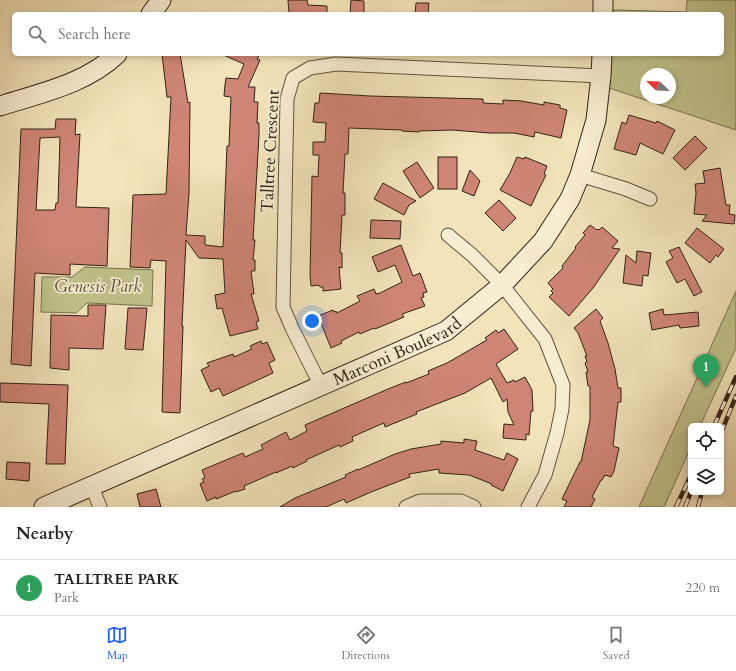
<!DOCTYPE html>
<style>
body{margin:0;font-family:Cardo,serif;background:#f6f6f6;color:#222}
.controls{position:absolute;right:12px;bottom:12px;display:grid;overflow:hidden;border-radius:6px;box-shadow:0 2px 6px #0003}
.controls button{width:36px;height:36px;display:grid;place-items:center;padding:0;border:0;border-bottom:1px solid #e0e0e0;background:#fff;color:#222;font:20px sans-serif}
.compass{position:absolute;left:640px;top:68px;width:36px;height:36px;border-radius:50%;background:#fff;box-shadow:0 2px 6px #0003;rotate:293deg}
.you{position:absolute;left:312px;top:321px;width:14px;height:14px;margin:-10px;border:3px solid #fff;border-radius:50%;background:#1a73e8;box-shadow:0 0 0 6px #1a73e833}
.badge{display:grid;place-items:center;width:26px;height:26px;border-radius:50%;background:#2563eb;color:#fff;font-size:13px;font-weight:700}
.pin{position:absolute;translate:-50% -33px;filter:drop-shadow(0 1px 2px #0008)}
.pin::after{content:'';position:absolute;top:21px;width:14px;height:12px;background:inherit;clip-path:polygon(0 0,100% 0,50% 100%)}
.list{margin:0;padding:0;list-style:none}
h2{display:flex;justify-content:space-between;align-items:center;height:52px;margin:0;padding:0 16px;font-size:17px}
h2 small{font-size:13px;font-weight:400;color:#767676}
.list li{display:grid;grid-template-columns:26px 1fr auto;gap:12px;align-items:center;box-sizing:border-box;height:56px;padding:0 16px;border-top:1px solid #e0e0e0}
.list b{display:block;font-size:15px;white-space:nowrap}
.list p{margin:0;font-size:13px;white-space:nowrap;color:#767676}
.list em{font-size:13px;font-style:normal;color:#767676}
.icon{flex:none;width:22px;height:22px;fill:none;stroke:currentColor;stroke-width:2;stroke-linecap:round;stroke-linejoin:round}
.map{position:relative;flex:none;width:736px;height:507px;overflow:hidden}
.search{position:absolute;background:#fff;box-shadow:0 2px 6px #0003;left:12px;right:12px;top:12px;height:44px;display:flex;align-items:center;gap:10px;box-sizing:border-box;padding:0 14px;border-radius:6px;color:#767676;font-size:15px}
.sheet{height:108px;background:#fff}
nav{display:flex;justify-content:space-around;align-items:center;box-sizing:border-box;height:56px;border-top:1px solid #e0e0e0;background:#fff;font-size:11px;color:#767676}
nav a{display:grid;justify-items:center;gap:2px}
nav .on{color:#2563eb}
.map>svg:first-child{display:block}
.green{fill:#c0c28b;stroke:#787250;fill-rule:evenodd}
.building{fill:#cf8576;stroke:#312115;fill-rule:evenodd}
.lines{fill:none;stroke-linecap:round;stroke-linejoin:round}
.street-casing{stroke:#61523e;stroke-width:15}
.secondary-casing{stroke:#312115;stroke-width:21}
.street{stroke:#f7edd2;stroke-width:13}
.secondary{stroke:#f7edd2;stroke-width:19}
.rail-casing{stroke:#312115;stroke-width:4.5}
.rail{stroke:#f7edd2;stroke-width:3;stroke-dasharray:9;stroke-linecap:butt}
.labels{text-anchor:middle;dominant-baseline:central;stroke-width:3.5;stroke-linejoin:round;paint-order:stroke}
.street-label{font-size:17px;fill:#312115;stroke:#f7edd2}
.park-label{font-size:17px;font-style:italic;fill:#5c5138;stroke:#f7edd2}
</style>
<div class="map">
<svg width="736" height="507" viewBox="0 0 736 507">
<rect width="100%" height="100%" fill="#f2e3ba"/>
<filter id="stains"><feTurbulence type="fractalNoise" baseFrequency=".005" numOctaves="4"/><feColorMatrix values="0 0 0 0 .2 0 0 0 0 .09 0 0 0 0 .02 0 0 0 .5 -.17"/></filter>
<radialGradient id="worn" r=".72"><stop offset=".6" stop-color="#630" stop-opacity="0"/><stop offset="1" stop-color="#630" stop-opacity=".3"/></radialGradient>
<!-- green -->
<g class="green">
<path d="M687,0H736V130L606,87L607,54H722V14H609V11L616,10L686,12ZM646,74H670V98H646Z"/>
<polygon points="85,267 153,270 152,306 87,303 76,313 41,312 42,277 72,277"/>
<polygon points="736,291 736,348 700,426 691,426 691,447 664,507 639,507"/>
</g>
<!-- building -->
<g class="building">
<polygon points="288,0 307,0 308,5 327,6 327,14 289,14"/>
<polygon points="351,0 364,1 364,14 350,14"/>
<polygon points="416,3 429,3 428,14 415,14"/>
<polygon points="162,54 180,54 188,103 190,102 189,193 186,235 205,236 205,245 223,247 227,146 229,146 231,97 224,96 225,85 226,78 238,79 244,64 221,54 260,54 257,59 260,60 248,87 255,87 254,102 258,102 257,123 259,123 259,135 253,240 255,240 253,260 255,260 255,271 251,271 254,294 251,294 259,321 256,322 258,329 230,336 222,308 217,309 215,295 225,293 223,259 199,258 186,240 182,326 183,326 180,413 162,412 166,261 151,260 150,268 130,267 133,195 166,194 171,97 167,97"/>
<polygon points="320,93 370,96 483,99 483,103 503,104 503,100 521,101 544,105 544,102 560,105 560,108 567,110 561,138 535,132 534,137 514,133 490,133 452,130 419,131 419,132 402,131 402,130 349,128 348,154 345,154 343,193 345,193 345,215 342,215 340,253 342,253 342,268 339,267 341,289 323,291 323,287 320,287 319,285 311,286 310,275 312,176 318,177 319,155 313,155 313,142 325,142 326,123 313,122 315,103 319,103"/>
<polygon points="629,115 656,123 657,121 675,130 663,154 640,143 636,155 614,149 622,122 626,124"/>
<path d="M56,119H76L75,135L80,134L76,207L109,208L107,266L70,264V275L35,273L31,366L11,364L21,129H55ZM60,137L58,203H56L55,210H36L40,138Z"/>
<polygon points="695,136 707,148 685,170 673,158"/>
<rect x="438" y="157" width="19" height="32"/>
<polygon points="517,157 524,159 525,157 547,166 544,174 546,175 539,189 531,206 500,190 510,173"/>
<polygon points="417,162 434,188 420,198 403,171"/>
<polygon points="720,168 726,205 730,205 729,214 735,215 734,224 702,221 707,215 694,214 696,193 695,184 705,183 703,171"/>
<polygon points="470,170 480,181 474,196 462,191"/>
<polygon points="383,183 416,201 409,205 404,215 374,199"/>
<polygon points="499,200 516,218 503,231 485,213"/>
<polygon points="371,220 401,221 400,239 370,238"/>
<polygon points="590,225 597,230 598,229 599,230 602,227 618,241 612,248 620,249 593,288 569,316 549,297 553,293 551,291 553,289 548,283 563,268 562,266 576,248 575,247 585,235 583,233"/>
<polygon points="697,228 724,249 718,257 716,255 710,263 685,243"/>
<polygon points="401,245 413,276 420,273 427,292 423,293 424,297 421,298 425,306 402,314 404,317 375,329 374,328 360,334 359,332 341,341 342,343 331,348 318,316 333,310 334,312 336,311 337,313 360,301 357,296 374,289 376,294 378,293 378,294 402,282 395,265 378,272 372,257"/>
<polygon points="679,247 702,292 694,296 685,279 677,283 666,262 673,258 669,251"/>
<polygon points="637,251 651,253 648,276 643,275 642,286 623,283 626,255 636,263"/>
<polygon points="88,305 106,305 103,349 69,348 69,370 50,368 51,315 88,316"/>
<polygon points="128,308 147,308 143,350 125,349"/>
<polygon points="596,309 603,318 600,321 608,343 615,369 618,388 621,388 621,402 618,402 613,446 619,448 614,471 611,477 605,475 602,480 601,480 592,497 595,499 591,507 564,507 567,501 562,499 580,462 581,462 590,420 590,386 588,386 586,372 588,372 585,363 587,362 585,356 587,356 578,333 574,328"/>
<polygon points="663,309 664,315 698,312 699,326 680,328 679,325 652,330 649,313"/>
<polygon points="504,329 518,349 496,364 507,383 514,380 515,382 525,377 532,390 533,411 531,411 529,435 526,434 526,440 503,438 504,424 514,425 508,412 507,399 503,402 491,378 465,393 416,412 417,414 385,427 384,423 379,425 352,437 353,441 340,447 339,445 306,460 307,461 293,468 292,466 276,473 276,472 244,486 245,489 236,492 236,491 216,499 216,497 207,501 200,484 204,482 202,479 205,478 202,470 243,453 245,457 263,449 261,445 286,432 290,440 307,431 305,425 388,389 406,382 406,383 429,374 428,371 447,363 487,340 485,338 496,330 498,333"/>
<polygon points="261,341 262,344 267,342 275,360 269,363 273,373 223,396 219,388 211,392 201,370 209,366 207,363 233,354 234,357 252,349 250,346"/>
<polygon points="0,383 68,385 65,464 46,464 49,404 0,402"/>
<polygon points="464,439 477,441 475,450 504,460 507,453 518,459 503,491 491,485 492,484 469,475 439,473 439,469 409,474 410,477 371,492 346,503 344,499 326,507 280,507 295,498 346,477 345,475 358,469 358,470 395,454 411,449 441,444 441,441 464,443"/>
<polygon points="7,462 30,463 29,481 6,479"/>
<polygon points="156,489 161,507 140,507 137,494"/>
</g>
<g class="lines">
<!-- street casing -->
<g class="street-casing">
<g id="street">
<polyline points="580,175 626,189 650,199"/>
<polyline points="448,235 472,255 502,285 545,339 563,385 562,409 557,433 545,475 528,507"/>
<polyline points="321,386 292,328 283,307 287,99 293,78 310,68 336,64 601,76"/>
<polyline points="92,487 100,507"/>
<polyline points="406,507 420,501 461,501 474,507"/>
</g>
</g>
<!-- secondary casing -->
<g class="secondary-casing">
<g id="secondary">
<polyline points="151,14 161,0"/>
<polyline points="603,14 603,0"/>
<path d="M0,106C40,93 86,84 117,54"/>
<path id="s1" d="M44,507L446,331L502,285L543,241L570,199L580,175L596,120L601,76L602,54"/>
</g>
</g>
<!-- street -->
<use href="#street" class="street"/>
<!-- secondary -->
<use href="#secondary" class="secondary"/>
<!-- rail casing -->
<g class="rail-casing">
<g id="rail">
<polyline points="714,426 736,377"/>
<polyline points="721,433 736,396"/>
<polyline points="676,507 691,475"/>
<polyline points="685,507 691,492"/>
<polyline points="698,507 702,492"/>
</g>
</g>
<!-- rail -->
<use href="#rail" class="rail"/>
</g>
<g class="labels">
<!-- street labels -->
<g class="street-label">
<text transform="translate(270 151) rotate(-87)">Talltree Crescent</text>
<text stroke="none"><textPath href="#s1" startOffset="386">Marconi Boulevard</textPath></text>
</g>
<!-- park labels -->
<g class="park-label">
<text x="98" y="286">Genesis Park</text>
</g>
</g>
<rect width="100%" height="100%" filter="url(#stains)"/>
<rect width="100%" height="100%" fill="url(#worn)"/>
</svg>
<div class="controls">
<button><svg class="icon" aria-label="locate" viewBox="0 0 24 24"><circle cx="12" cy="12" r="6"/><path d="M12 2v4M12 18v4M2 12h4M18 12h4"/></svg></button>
<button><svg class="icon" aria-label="layers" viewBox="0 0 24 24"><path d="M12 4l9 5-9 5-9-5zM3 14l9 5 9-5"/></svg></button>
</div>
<svg class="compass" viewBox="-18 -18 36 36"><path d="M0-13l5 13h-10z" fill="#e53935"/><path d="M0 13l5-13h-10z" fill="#767676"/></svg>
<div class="you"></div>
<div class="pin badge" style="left:706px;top:387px;background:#2e9e5b">1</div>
<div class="search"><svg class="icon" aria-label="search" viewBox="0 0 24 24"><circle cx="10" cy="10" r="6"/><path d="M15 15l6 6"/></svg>Search here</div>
</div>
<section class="sheet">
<h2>Nearby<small></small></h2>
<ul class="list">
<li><span class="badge" style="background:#2e9e5b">1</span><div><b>TALLTREE PARK</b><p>Park</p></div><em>220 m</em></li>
</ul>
</section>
<nav>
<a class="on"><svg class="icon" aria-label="map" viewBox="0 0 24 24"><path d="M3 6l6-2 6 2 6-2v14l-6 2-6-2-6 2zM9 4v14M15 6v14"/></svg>Map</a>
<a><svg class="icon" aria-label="directions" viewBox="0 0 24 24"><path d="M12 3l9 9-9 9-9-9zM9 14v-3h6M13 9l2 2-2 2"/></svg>Directions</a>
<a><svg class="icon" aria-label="saved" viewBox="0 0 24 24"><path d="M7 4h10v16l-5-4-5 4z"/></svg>Saved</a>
</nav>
